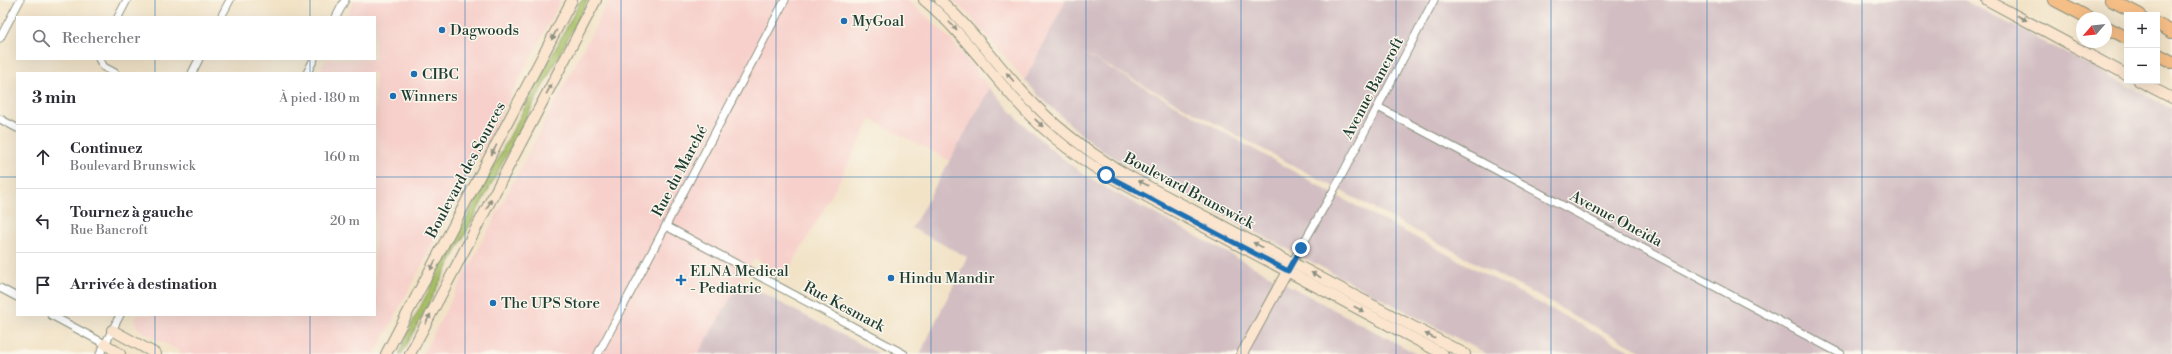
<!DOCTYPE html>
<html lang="fr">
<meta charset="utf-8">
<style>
body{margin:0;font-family:"Libre Bodoni",serif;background:#f7f7f7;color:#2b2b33}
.controls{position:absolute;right:12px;top:12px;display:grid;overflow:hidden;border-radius:0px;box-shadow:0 4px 16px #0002}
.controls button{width:36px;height:36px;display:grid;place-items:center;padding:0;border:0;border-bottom:1px solid #e1e1e2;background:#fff;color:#2b2b33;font:20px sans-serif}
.compass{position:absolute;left:2076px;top:12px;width:36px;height:36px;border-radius:50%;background:#fff;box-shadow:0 4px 16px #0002;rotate:242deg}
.stop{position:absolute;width:12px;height:12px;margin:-9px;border:3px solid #1f6fb2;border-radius:50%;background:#fff}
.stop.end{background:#1f6fb2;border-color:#fff;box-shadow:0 1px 4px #0008}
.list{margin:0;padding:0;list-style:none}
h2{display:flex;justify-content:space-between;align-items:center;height:52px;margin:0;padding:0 16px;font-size:17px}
h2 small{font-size:13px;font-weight:400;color:#7c7c81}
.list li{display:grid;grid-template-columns:26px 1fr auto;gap:12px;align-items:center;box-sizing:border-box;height:64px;padding:0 16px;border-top:1px solid #e1e1e2}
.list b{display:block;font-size:15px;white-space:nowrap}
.list p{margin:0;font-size:13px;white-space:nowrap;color:#7c7c81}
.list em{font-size:13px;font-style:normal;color:#7c7c81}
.icon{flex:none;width:22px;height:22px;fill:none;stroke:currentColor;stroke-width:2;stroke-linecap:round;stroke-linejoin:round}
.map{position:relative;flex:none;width:2172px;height:354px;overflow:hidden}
.search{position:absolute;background:#fff;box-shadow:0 4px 16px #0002;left:16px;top:16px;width:360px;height:44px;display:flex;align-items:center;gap:10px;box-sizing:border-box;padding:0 14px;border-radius:0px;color:#7c7c81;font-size:15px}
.panel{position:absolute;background:#fff;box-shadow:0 4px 16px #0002;left:16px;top:72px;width:360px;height:244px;border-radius:0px}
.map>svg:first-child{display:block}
.built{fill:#f7d0cb}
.industrial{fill:#d2bec2}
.green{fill:#a7bf65;stroke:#637e4c}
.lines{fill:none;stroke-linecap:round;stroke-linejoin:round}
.street-casing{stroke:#88907e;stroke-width:9}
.secondary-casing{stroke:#88907e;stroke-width:12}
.highway-casing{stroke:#88907e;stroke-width:14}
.street{stroke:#fff;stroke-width:7}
.secondary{stroke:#fbe5cf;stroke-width:10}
.highway{stroke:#f6be87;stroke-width:12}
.oneway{fill:#8d9182}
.route{stroke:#1f6fb2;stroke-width:5}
.grid{fill:none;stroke:#1f6fb2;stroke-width:1;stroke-opacity:0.55}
.poi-dot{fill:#1f6fb2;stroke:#fbf7ec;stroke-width:1.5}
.labels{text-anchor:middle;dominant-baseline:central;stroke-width:3;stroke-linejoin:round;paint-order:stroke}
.poi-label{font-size:15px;fill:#1f3d34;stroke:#fbf7ec;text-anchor:start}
.street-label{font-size:15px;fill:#1f3d34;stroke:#fbf7ec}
</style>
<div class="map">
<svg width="2172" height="354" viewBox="0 0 2172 354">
<rect width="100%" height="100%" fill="#fbf7ec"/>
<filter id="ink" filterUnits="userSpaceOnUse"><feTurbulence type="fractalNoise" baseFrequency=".025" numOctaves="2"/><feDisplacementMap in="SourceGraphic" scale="8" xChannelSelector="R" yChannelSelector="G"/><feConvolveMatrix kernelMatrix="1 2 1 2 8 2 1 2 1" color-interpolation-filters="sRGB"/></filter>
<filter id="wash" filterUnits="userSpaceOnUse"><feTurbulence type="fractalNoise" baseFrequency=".012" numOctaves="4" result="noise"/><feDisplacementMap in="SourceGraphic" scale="16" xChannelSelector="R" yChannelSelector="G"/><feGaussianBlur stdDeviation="0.9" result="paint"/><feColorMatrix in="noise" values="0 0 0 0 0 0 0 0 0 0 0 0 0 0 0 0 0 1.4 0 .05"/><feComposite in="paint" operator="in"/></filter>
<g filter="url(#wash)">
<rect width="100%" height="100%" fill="#f2e3c7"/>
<!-- built -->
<g class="built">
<polygon points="355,0 561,0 375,354 185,354 138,329 134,320 137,315 375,315 375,73 319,73 326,59 375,59 375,17 346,17"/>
<polygon points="609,0 906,0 924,14 950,39 990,88 950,161 871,119 832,195 785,276 755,258 698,354 423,354"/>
<polygon points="953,0 1066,0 1025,80 969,15"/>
</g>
<!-- industrial -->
<g class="industrial">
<polygon points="1066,0 1964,0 2172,109 2172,354 1646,354 1076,49 1339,197 1636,354 1487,354 1139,171 1103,151 1081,134 1039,96 1025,80"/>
<polygon points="990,88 1018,119 1047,146 1080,172 1110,190 1417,354 920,354 967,257 912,228"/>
<polygon points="741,280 777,301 879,354 698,354"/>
</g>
<!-- green -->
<polygon class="green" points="581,0 588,0 402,354 399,354 415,317"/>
</g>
<g filter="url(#ink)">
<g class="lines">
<!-- street casing -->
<g class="street-casing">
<g id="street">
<polyline points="118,17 127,0"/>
<polyline points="221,17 230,0"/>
<polyline points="336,17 345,0"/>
<polyline points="0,38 20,0"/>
<polyline points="99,59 104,67 115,73"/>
<polyline points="192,73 199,59"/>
<polyline points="307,73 314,59"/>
<polyline points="1378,107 1841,354"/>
<polyline points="0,119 17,128"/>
<polyline points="666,226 904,354"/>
<polyline points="1292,263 1335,188 1434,0"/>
<polyline points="0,288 17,297"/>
<polyline points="51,315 105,344"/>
<polyline points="100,354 120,315"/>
<polyline points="598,354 785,0"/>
</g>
</g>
<!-- secondary casing -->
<g class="secondary-casing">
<g id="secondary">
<path d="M924,0C961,31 987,69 1020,105C1050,138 1086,164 1125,185L1443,354"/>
<path d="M940,0C975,31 1001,71 1034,104C1064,135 1098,159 1136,180L1465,354"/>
<polyline points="1987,0 2127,75"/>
<polyline points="2139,81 2172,98"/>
<polyline points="112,330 156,354"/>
<polyline points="105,344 120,354"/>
<polyline points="386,354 572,0"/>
<polyline points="410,354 596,0"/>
<polyline points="1242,354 1290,266"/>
</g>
</g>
<!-- highway casing -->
<g class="highway-casing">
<g id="highway">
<polyline points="2055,0 2089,18"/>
<polyline points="2111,0 2140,15"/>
<polyline points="2157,24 2172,32"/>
<polyline points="2106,27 2127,38"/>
<polyline points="2157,54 2172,62"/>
</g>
</g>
<!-- street -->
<use href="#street" class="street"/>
<!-- secondary -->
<use href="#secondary" class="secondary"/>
<!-- highway -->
<use href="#highway" class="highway"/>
</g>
<!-- one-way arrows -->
<defs><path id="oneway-solid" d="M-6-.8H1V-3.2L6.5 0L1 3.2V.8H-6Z"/></defs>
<g class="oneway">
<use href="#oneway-solid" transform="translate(2022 18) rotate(28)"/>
<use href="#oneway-solid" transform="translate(953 26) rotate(45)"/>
<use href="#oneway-solid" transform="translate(554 35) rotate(118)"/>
<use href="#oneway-solid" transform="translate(1010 77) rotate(-130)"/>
<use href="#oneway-solid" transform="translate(549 89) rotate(-62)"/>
<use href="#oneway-solid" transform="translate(1039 123) rotate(43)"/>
<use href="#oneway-solid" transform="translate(494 150) rotate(118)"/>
<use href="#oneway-solid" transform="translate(1143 183) rotate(-152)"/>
<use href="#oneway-solid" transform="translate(489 204) rotate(-62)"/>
<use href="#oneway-solid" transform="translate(1258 245) rotate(-152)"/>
<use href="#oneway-solid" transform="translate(433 265) rotate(118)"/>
<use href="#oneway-solid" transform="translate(1316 275) rotate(-152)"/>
<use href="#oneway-solid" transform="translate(1359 309) rotate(28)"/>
<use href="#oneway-solid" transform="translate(428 319) rotate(-62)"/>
<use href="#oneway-solid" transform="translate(1430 336) rotate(-152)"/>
</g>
</g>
<g class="lines" filter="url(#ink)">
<!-- route -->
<polyline class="route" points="1106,175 1288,271 1301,248"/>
</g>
<!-- grid -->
<path class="grid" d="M155,0V17M310,0V17M465,0V354M621,0V354M776,0V354M931,0V354M1086,0V354M1241,0V354M1396,0V354M1551,0V354M1707,0V354M1862,0V354M2017,0V354M155,59V73M310,59V73M0,177H17M375,177H2172M155,315V354M310,315V354"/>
<!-- markers -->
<g class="poi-dot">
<circle cx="844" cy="21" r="4"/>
<circle cx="442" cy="30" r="4"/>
<circle cx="414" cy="74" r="4"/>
<circle cx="393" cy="96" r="4"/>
<circle cx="891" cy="278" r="4"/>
<path d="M679 274h4v4h4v4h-4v4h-4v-4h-4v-4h4z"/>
<circle cx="493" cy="303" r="4"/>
</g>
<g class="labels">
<!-- poi labels -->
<g class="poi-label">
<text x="852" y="21">MyGoal</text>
<text x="450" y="30">Dagwoods</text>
<text x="422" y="74">CIBC</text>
<text x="401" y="96">Winners</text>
<text x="690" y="271">ELNA Medical<tspan x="690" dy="17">- Pediatric</tspan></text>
<text x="899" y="278">Hindu Mandir</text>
<text x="501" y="303">The UPS Store</text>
</g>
<!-- street labels -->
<g class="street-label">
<text transform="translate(1373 88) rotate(-62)">Avenue Bancroft</text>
<text transform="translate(466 170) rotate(-62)">Boulevard des Sources</text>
<text transform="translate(680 171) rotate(-62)">Rue du Marché</text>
<text transform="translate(1189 191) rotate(28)">Boulevard Brunswick</text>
<text transform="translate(1616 219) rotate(28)">Avenue Oneida</text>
<text transform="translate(844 307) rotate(28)">Rue Kesmark</text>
</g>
</g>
</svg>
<div class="controls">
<button>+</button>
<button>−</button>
</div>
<svg class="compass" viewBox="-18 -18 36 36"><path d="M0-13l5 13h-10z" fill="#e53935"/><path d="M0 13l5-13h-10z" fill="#7c7c81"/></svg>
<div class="stop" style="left:1106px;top:175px"></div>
<div class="stop end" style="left:1301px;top:248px"></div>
<div class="search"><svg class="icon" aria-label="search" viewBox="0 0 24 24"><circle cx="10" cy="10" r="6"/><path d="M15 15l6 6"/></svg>Rechercher</div>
<section class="panel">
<h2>3 min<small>À pied · 180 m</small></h2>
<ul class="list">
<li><svg class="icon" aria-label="ahead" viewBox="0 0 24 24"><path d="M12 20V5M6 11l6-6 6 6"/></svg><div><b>Continuez</b><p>Boulevard Brunswick</p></div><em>160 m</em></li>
<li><svg class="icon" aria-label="left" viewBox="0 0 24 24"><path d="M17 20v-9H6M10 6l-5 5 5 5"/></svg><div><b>Tournez à gauche</b><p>Rue Bancroft</p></div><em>20 m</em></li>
<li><svg class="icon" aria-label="arrive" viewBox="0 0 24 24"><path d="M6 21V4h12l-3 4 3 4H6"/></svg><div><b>Arrivée à destination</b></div></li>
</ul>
</section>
</div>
